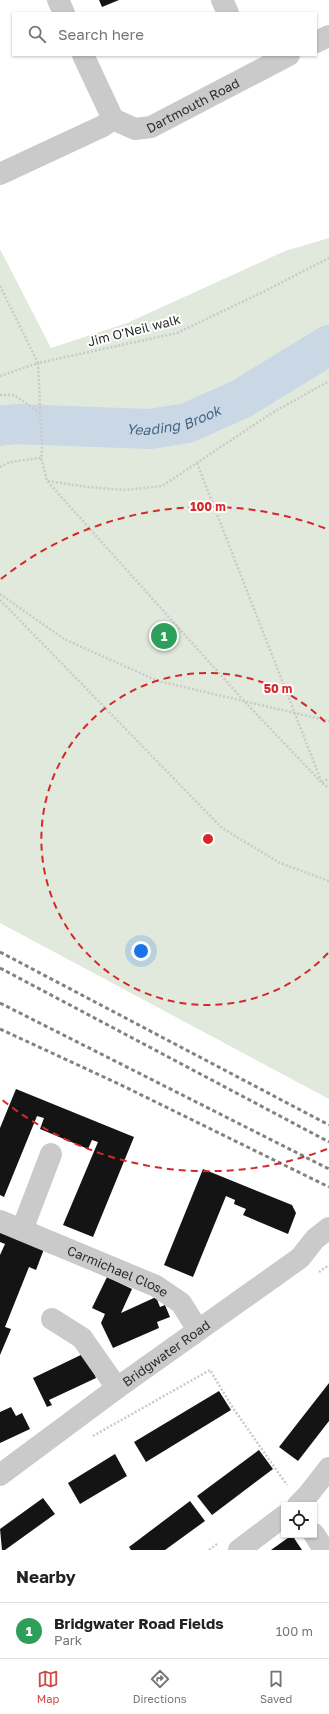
<!DOCTYPE html>
<style>
body{margin:0;font-family:"Golos Text",sans-serif;background:#f2f2f2;color:#222}
.controls{position:absolute;right:12px;bottom:12px;display:grid;overflow:hidden;border-radius:0px;box-shadow:0 1px 3px #0004}
.controls button{width:36px;height:36px;display:grid;place-items:center;padding:0;border:0;border-bottom:1px solid #e0e0e0;background:#fff;color:#222;font:20px sans-serif}
.you{position:absolute;left:141px;top:951px;width:14px;height:14px;margin:-10px;border:3px solid #fff;border-radius:50%;background:#1a73e8;box-shadow:0 0 0 6px #1a73e833}
.badge{display:grid;place-items:center;width:26px;height:26px;border-radius:50%;background:#cf4944;color:#fff;font-size:13px;font-weight:700}
.pin{position:absolute;translate:-50% -50%;border:2px solid #fff;box-shadow:0 1px 4px #0006}
.list{margin:0;padding:0;list-style:none}
h2{display:flex;justify-content:space-between;align-items:center;height:52px;margin:0;padding:0 16px;font-size:17px}
h2 small{font-size:13px;font-weight:400;color:#767676}
.list li{display:grid;grid-template-columns:26px 1fr auto;gap:12px;align-items:center;box-sizing:border-box;height:56px;padding:0 16px;border-top:1px solid #e0e0e0}
.list b{display:block;font-size:15px;white-space:nowrap}
.list p{margin:0;font-size:13px;white-space:nowrap;color:#767676}
.list em{font-size:13px;font-style:normal;color:#767676}
.icon{flex:none;width:22px;height:22px;fill:none;stroke:currentColor;stroke-width:2;stroke-linecap:round;stroke-linejoin:round}
.map{position:relative;flex:none;width:329px;height:1550px;overflow:hidden}
.search{position:absolute;background:#fff;box-shadow:0 1px 3px #0004;left:12px;right:12px;top:12px;height:44px;display:flex;align-items:center;gap:10px;box-sizing:border-box;padding:0 14px;border-radius:0px;color:#767676;font-size:15px}
.sheet{height:108px;background:#fff}
nav{display:flex;justify-content:space-around;align-items:center;box-sizing:border-box;height:56px;border-top:1px solid #e0e0e0;background:#fff;font-size:11px;color:#767676}
nav a{display:grid;justify-items:center;gap:2px}
nav .on{color:#cf4944}
.map>svg:first-child{display:block}
.green{fill:#e1e9dc}
.lines{fill:none;stroke-linecap:round;stroke-linejoin:round}
.river{stroke:#cad8e6;stroke-width:40}
.building{fill:#141414}
.path{stroke:#cacaca;stroke-width:2.5;stroke-dasharray:2 2;stroke-linecap:butt}
.minor{stroke:#cacaca;stroke-width:22}
.rail{stroke:#828282;stroke-width:3;stroke-dasharray:4 3;stroke-linecap:butt}
.ring{fill:none;stroke:#d62828;stroke-width:2;stroke-dasharray:7 5}
.labels{text-anchor:middle;dominant-baseline:central;stroke-width:4;stroke-linejoin:round;paint-order:stroke}
.street-label{font-size:13px;fill:#2d2d2d;stroke:#fff}
.water-label{font-size:14px;font-style:italic;fill:#456584;stroke:#fff}
.centre{fill:#d62828;stroke:#fff;stroke-width:2}
.ring-label{font-size:12px;text-anchor:middle;font-weight:bold;fill:#d62828;stroke:#fff;stroke-width:4;stroke-linejoin:round;paint-order:stroke}
</style>
<div class="map">
<svg width="329" height="1550" viewBox="0 0 329 1550">
<rect width="100%" height="100%" fill="#fff"/>
<!-- green -->
<polygon class="green" points="329,238 329,1099 0,923 0,249 51,348 127,323 285,251"/>
<g class="lines">
<!-- river -->
<path class="river" id="s1" d="M0,426L15,424L150,429L187,423L241,399L329,345"/>
</g>
<!-- building -->
<g class="building">
<polygon points="99,0 119,0 102,7"/>
<polygon points="16,1089 134,1137 93,1237 63,1225 98,1142 92,1140 88,1149 40,1129 44,1118 37,1116 4,1197 0,1195 0,1128"/>
<polygon points="203,1169 292,1205 296,1213 288,1234 243,1215 246,1209 234,1204 235,1200 226,1196 193,1277 164,1265"/>
<polygon points="0,1230 44,1249 36,1270 29,1267 5,1327 11,1329 0,1355 0,1255 5,1244 0,1242"/>
<polygon points="107,1277 132,1289 121,1313 156,1297 160,1307 165,1305 170,1317 157,1322 159,1328 113,1348 101,1323 105,1314 92,1308"/>
<polygon points="87,1352 96,1378 49,1400 52,1405 47,1407 33,1378"/>
<polygon points="329,1383 329,1421 298,1461 279,1447"/>
<polygon points="219,1391 231,1410 146,1462 134,1442"/>
<polygon points="11,1407 16,1416 22,1413 30,1429 0,1443 0,1412"/>
<polygon points="259,1450 273,1469 212,1515 197,1496"/>
<polygon points="115,1454 127,1476 80,1504 68,1483"/>
<polygon points="43,1498 55,1514 5,1550 2,1550 0,1529"/>
<polygon points="190,1501 205,1521 165,1550 131,1550 129,1547"/>
<polygon points="292,1535 302,1550 271,1550"/>
</g>
<g class="lines">
<!-- path -->
<g class="path">
<polyline points="0,286 38,363 177,333 265,291 329,258"/>
<polyline points="0,376 38,363 42,450 41,458 47,481 244,701 322,783 329,778"/>
<polyline points="0,395 14,395 40,413"/>
<polyline points="197,463 322,783 329,788"/>
<polyline points="0,467 10,462 41,458"/>
<polyline points="48,481 87,487 125,490 162,486 272,413 329,381"/>
<polyline points="0,594 64,639 158,681 329,721"/>
<polyline points="0,600 222,828 280,863 329,881"/>
<polyline points="319,1272 329,1265"/>
<polyline points="93,1436 210,1370 233,1408 287,1485"/>
<polyline points="209,1550 217,1544"/>
</g>
<!-- minor -->
<g class="minor">
<polyline points="58,0 64,13"/>
<polyline points="222,0 228,13"/>
<polyline points="316,42 329,36"/>
<path id="s2" d="M83,55L113,119L135,129L151,127L289,55"/>
<polyline points="0,174 103,126 113,119"/>
<path id="s3" d="M0,1221L156,1286L181,1303L198,1330"/>
<polyline points="22,1230 51,1154"/>
<polyline points="52,1319 82,1338 117,1388"/>
<path id="s4" d="M0,1475L117,1388L300,1258L315,1239L329,1228"/>
<polyline points="298,1505 308,1495 329,1468"/>
<polyline points="314,1534 324,1550"/>
<polyline points="239,1550 284,1516"/>
</g>
<!-- rail -->
<g class="rail">
<polyline points="0,952 329,1125"/>
<polyline points="0,968 329,1142"/>
<polyline points="0,1003 329,1169"/>
<polyline points="0,1029 119,1084 329,1187"/>
</g>
</g>
<!-- distance rings -->
<g class="ring">
<path d="M328 953A166 166 0 1 1 328 725"/>
<path d="M327 1149A332 332 0 0 1 1 1099M1 579A332 332 0 0 1 327 529"/>
</g>
<g class="labels">
<!-- street labels -->
<g class="street-label">
<text stroke="none"><textPath href="#s2" startOffset="158">Dartmouth Road</textPath></text>
<text transform="translate(134 330) rotate(-14)">Jim O'Neil walk</text>
<text stroke="none"><textPath href="#s3" startOffset="128">Carmichael Close</textPath></text>
<text stroke="none"><textPath href="#s4" startOffset="206">Bridgwater Road</textPath></text>
</g>
<!-- water labels -->
<g class="water-label">
<text stroke="none"><textPath href="#s1" startOffset="175">Yeading Brook</textPath></text>
</g>
</g>
<circle cx="208" cy="839" r="6" class="centre"/>
<g class="ring-label">
<text x="208" y="511">100 m</text>
<text x="278" y="693">50 m</text>
</g>
</svg>
<div class="controls">
<button><svg class="icon" aria-label="locate" viewBox="0 0 24 24"><circle cx="12" cy="12" r="6"/><path d="M12 2v4M12 18v4M2 12h4M18 12h4"/></svg></button>
</div>
<div class="you"></div>
<div class="pin badge" style="left:164px;top:636px;background:#2e9e5b">1</div>
<div class="search"><svg class="icon" aria-label="search" viewBox="0 0 24 24"><circle cx="10" cy="10" r="6"/><path d="M15 15l6 6"/></svg>Search here</div>
</div>
<section class="sheet">
<h2>Nearby<small></small></h2>
<ul class="list">
<li><span class="badge" style="background:#2e9e5b">1</span><div><b>Bridgwater Road Fields</b><p>Park</p></div><em>100 m</em></li>
</ul>
</section>
<nav>
<a class="on"><svg class="icon" aria-label="map" viewBox="0 0 24 24"><path d="M3 6l6-2 6 2 6-2v14l-6 2-6-2-6 2zM9 4v14M15 6v14"/></svg>Map</a>
<a><svg class="icon" aria-label="directions" viewBox="0 0 24 24"><path d="M12 3l9 9-9 9-9-9zM9 14v-3h6M13 9l2 2-2 2"/></svg>Directions</a>
<a><svg class="icon" aria-label="saved" viewBox="0 0 24 24"><path d="M7 4h10v16l-5-4-5 4z"/></svg>Saved</a>
</nav>
